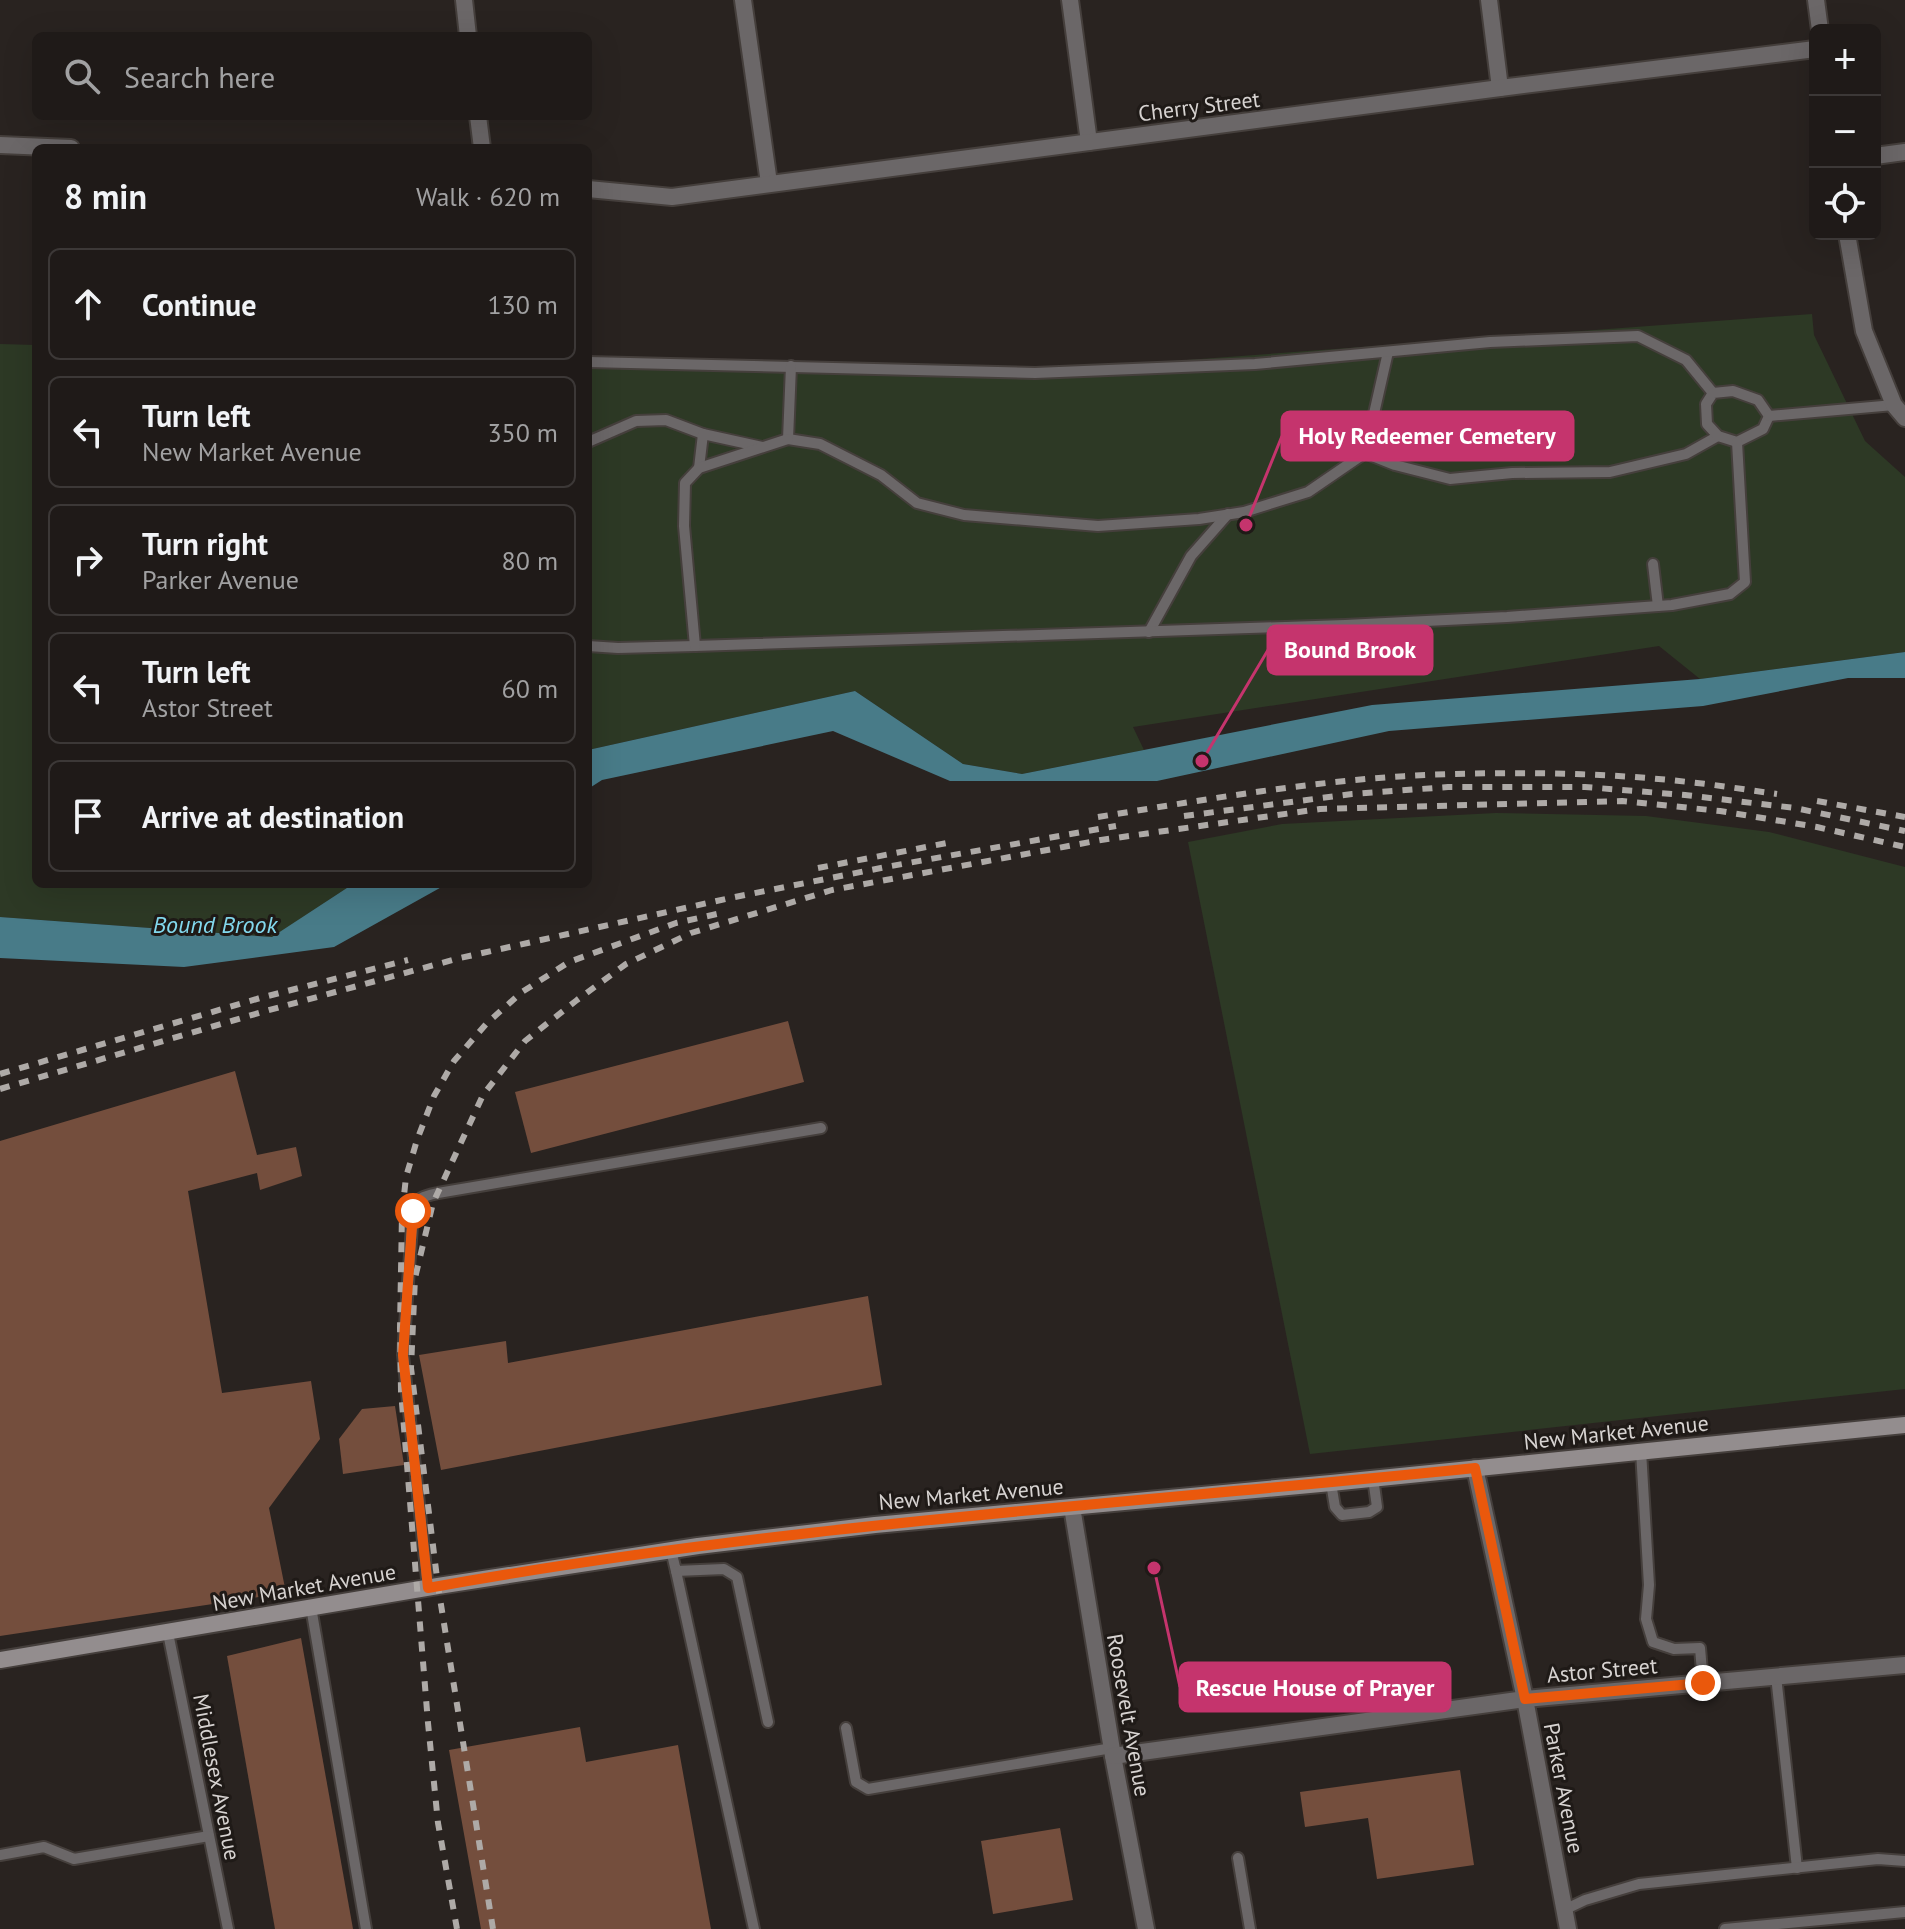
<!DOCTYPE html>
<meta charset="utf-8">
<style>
body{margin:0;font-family:"PT Sans",sans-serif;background:#2c2725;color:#f1f3f6}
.controls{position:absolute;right:24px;top:24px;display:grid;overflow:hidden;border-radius:12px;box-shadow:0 8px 32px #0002}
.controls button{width:72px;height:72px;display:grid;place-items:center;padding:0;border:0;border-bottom:2px solid #3c3837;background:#1f1a18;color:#f1f3f6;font:40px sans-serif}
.stop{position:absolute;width:24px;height:24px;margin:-18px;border:6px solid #ea580c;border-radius:50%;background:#fff}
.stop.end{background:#ea580c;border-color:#fff;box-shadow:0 2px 8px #0008}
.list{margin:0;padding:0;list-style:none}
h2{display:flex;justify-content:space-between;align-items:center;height:104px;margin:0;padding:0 32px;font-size:34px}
h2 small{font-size:26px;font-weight:400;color:#a1a1a2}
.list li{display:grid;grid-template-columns:52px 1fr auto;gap:24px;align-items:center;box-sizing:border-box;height:112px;margin:0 16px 16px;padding:0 16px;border:2px solid #3c3837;border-radius:12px}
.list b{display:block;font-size:30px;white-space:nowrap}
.list p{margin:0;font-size:26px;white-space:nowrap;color:#a1a1a2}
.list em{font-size:26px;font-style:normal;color:#a1a1a2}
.icon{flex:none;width:44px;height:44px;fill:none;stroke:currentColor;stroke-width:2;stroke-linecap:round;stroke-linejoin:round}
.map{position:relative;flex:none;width:1905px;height:1929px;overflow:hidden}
.search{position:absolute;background:#1f1a18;box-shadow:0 8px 32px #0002;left:32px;top:32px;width:560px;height:88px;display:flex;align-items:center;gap:20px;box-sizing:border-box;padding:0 28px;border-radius:12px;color:#a1a1a2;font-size:30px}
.panel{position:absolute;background:#1f1a18;box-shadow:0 8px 32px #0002;left:32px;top:144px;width:560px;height:744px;border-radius:12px}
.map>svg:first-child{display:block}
.green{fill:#2d3925}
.water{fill:#487b88}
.building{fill:#744e3d}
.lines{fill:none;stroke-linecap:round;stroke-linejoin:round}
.service-casing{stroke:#453f3c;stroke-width:14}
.minor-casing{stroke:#453f3c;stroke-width:20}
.tertiary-casing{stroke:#453f3c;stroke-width:20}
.secondary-casing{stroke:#453f3c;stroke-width:20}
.service{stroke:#6b6768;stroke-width:10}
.minor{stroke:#6b6768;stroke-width:16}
.tertiary{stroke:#6b6768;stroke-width:16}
.secondary{stroke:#938d8e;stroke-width:16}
.rail{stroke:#aeaaa7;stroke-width:6;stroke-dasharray:10 10;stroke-linecap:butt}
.route{stroke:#ea580c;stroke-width:10}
.labels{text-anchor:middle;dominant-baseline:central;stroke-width:6;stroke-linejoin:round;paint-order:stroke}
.street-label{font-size:22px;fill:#d7d3d1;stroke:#1f1a17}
.water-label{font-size:24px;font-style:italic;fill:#83d9ee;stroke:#1f1a17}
.leader{fill:none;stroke:#c5346d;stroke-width:3}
.callout-dot{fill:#c5346d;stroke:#1f1a17;stroke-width:3}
.callout{fill:#c5346d;stroke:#c5346d;stroke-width:3}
.callout-label{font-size:24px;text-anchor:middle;font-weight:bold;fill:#fff}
</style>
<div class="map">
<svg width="1905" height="1929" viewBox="0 0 1905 1929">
<rect width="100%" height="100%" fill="#292320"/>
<!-- green -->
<g class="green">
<polygon points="1812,314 1814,335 1865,441 1905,477 1905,652 1700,679 1659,646 1133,727 1144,750 1022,774 963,764 855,691 588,750 588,359 1036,371"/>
<polygon points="0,344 36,345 36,884 353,884 273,937 0,917"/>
<polygon points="1496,813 1646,816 1769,832 1905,867 1905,1389 1310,1454 1188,842 1282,824"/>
</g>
<!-- water -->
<g class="water">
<polygon points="1905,652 1905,678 1848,678 1703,706 1389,731 1157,781 950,781 833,731 602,780 588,789 588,750 855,691 963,764 1022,774 1372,705 1700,679"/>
<polygon points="353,884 447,884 334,947 184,967 0,958 0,917 272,937"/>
</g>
<!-- building -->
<g class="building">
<polygon points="788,1021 804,1082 531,1153 515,1092"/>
<polygon points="235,1071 257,1155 296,1147 302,1176 260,1190 257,1173 188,1191 222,1393 311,1381 320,1439 269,1508 286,1593 0,1636 0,1141"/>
<polygon points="868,1296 882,1385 441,1470 419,1355 506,1341 508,1363"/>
<polygon points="395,1406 404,1465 343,1474 339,1439 362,1409"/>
<polygon points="301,1638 353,1929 275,1929 227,1656"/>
<polygon points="580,1727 586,1762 678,1745 711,1929 481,1929 449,1750"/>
<polygon points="1460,1770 1474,1865 1377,1879 1368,1818 1305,1827 1300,1792"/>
<polygon points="1060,1828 1073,1900 993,1914 981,1841"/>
</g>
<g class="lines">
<!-- service casing -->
<g class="service-casing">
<g id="service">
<polyline points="1388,352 1365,453 1395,465 1450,479 1512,473 1610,472 1686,454 1718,436"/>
<polyline points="588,362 1035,373 1255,364 1490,342 1638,336 1686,360 1713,393"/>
<polyline points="791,366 788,439 820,444 881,475 917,503 964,515 1098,526 1199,519 1244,512 1308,492 1365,453"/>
<polygon points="1733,391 1758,400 1769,416 1763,429 1737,442 1718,436 1707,424 1706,404 1713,393"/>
<polyline points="1769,416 1894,405"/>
<polyline points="588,442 636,421 666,420 703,434"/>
<polyline points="699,468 703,434 762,447"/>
<polyline points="1653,564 1658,606"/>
<polyline points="1149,632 1191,556 1228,514"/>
<polyline points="588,646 618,648 695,646 1345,625 1507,617 1672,605 1730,594 1745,582 1737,442"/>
<polyline points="695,646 684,526 685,483 699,468 788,439"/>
<polyline points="1641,1451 1649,1585 1646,1619 1653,1642 1674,1649 1700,1648 1703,1683"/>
<polyline points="1331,1483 1335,1507 1342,1515 1369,1512 1377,1507 1373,1478"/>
<polyline points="671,1550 676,1571 724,1569 737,1577 768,1722"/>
<polyline points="676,1571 754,1929"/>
<path d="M428,1588L403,1355L413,1211C417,1197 424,1196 438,1193L821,1128"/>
<polyline points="311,1607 366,1929"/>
<polyline points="168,1633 228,1929"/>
<polyline points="1776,1676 1797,1868"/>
<polyline points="846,1728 856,1782 868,1789 1112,1748"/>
<polyline points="0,1855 44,1847 74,1859 209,1836"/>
<polyline points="1238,1858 1250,1929"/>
<polyline points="1564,1910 1585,1900 1639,1884 1878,1859 1905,1861"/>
<polyline points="1725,1929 1905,1912"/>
</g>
</g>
<!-- minor casing -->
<g class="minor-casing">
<g id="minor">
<polyline points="464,0 468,36"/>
<polyline points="743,0 769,183"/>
<polyline points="1070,0 1089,142"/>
<polyline points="1489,0 1500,88"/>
<polyline points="478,116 482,148"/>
<polyline points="0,145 71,148"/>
<polyline points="1875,156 1905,152"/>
<polyline points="588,189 672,197 1500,88 1815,49"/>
<polyline points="1475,1468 1525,1699 1568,1929"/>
<polyline points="1072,1507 1113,1756 1146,1929"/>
<polyline points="1113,1756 1525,1699 1905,1665"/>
</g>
</g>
<!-- tertiary casing -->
<g class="tertiary-casing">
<g id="tertiary">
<polyline points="1816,0 1820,30"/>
<polyline points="1847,234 1864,331 1894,405 1905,418"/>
</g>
</g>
<!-- secondary casing -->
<g class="secondary-casing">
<polyline id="secondary" points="0,1660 438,1586 698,1546 875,1525 1331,1483 1905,1425"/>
</g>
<!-- service -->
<use href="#service" class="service"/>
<!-- minor -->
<use href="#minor" class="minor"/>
<!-- tertiary -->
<use href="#tertiary" class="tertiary"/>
<!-- secondary -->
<use href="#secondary" class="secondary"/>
<!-- rail -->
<g class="rail">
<polyline points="1817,801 1905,817"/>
<polyline points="1184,816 1352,794 1448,787 1585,787 1685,795 1795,808 1905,831"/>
<path d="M1098,817C1215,798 1333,777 1452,774C1530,772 1610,773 1688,782C1718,785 1748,790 1777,794"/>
<polyline points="818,868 952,842"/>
<polyline points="0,1074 260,998 408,960"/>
<polyline points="0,1089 262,1012 460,958 730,898 891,866 1116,826"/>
<polyline points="457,1929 438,1823 428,1723 401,1391 400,1328 402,1214 406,1177 417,1140 434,1096 454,1061 487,1023 522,992 569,962 676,923 726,912"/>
<polyline points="493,1929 438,1586 411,1368 415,1278 433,1203 483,1095 525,1041 577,1000 626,964 691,933 832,890 1101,840 1320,809 1622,801 1720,811 1817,827 1905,847"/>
</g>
</g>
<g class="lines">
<!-- route -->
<path class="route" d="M413,1211L403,1355L428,1588C774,1525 1126,1504 1475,1468L1525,1699L1703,1683"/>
</g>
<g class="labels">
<!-- street labels -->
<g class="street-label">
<text transform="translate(1199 106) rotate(-7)">Cherry Street</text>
<text transform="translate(1616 1432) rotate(-6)">New Market Avenue</text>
<text transform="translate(971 1494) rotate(-5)">New Market Avenue</text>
<text transform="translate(304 1587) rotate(-10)">New Market Avenue</text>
<text transform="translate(1602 1670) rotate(-5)">Astor Street</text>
<text transform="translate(1129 1715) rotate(80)">Roosevelt Avenue</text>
<text transform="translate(217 1777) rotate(79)">Middlesex Avenue</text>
<text transform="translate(1564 1788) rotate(79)">Parker Avenue</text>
</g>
<!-- water labels -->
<g class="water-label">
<text x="215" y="924">Bound Brook</text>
</g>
</g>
<!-- callouts -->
<path class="leader" d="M1246 525L1282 436M1202 761L1268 650M1154 1568L1180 1687"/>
<g class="callout-dot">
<circle cx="1246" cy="525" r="8"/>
<circle cx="1202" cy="761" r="8"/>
<circle cx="1154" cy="1568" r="8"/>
</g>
<g class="callout">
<rect x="1282" y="412" width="291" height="48" rx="8"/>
<rect x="1268" y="626" width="164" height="48" rx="8"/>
<rect x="1180" y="1663" width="270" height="48" rx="8"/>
</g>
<g class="callout-label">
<text x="1427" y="444">Holy Redeemer Cemetery</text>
<text x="1350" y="658">Bound Brook</text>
<text x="1315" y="1696">Rescue House of Prayer</text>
</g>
</svg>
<div class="controls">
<button>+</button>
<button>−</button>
<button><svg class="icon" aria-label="locate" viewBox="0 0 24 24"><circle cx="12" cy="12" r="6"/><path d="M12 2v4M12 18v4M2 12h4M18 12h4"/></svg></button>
</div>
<div class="stop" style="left:413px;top:1211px"></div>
<div class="stop end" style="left:1703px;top:1683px"></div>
<div class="search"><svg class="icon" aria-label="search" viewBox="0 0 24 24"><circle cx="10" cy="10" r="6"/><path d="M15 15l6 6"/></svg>Search here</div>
<section class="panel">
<h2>8 min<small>Walk · 620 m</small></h2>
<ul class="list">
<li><svg class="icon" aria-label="ahead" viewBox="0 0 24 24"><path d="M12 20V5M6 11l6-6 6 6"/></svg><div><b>Continue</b></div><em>130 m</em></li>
<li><svg class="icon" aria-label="left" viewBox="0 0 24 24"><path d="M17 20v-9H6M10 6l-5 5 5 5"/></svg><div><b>Turn left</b><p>New Market Avenue</p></div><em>350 m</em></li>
<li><svg class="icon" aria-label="right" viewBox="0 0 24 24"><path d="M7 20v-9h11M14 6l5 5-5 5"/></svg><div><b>Turn right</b><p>Parker Avenue</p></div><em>80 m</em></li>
<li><svg class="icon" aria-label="left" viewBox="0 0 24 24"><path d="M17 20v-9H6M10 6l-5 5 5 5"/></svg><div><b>Turn left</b><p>Astor Street</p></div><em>60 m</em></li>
<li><svg class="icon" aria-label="arrive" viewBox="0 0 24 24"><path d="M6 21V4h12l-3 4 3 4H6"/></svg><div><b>Arrive at destination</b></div></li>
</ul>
</section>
</div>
